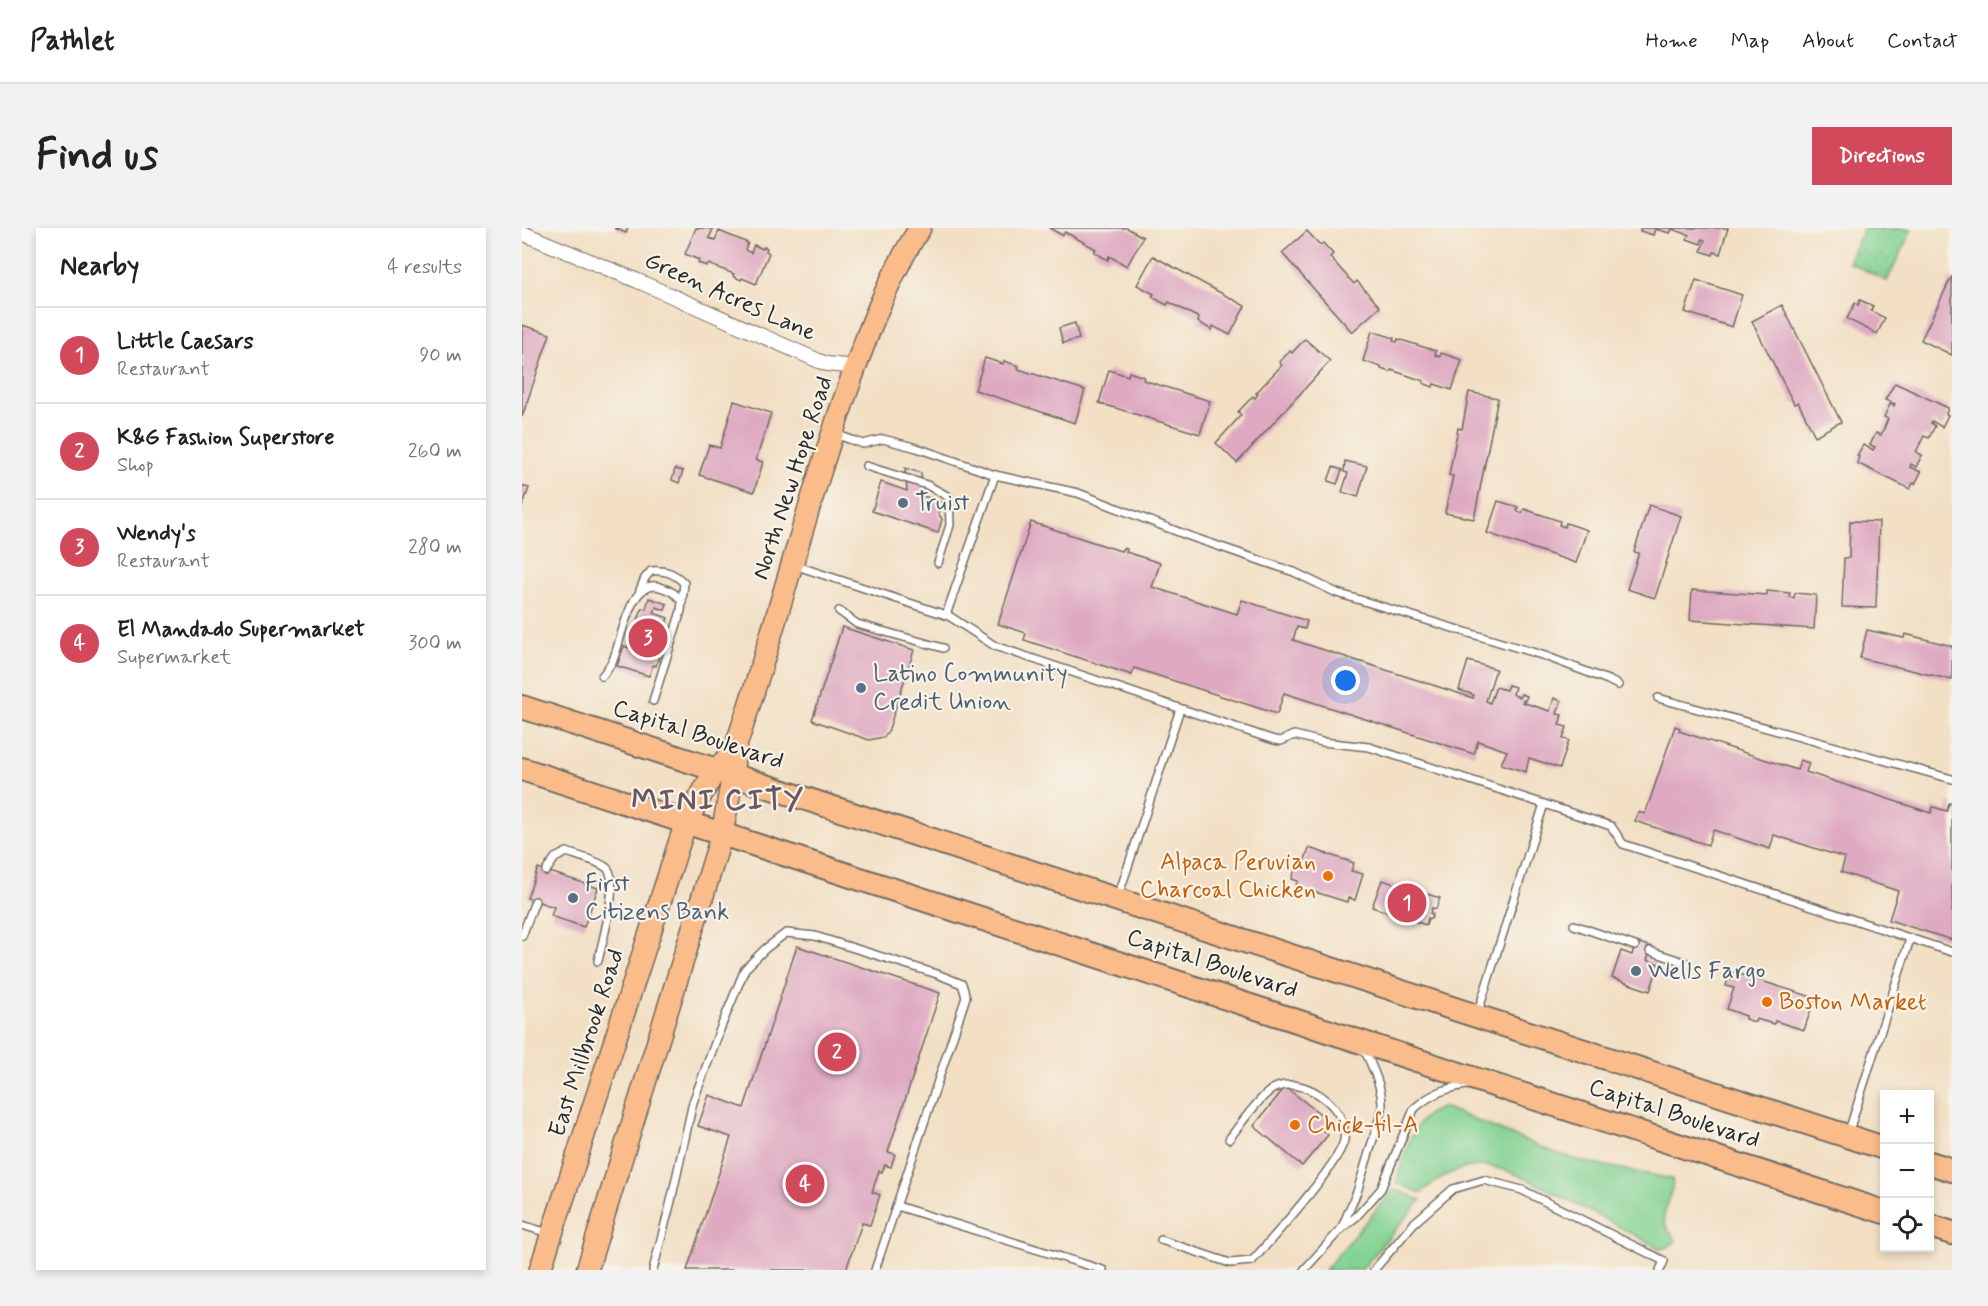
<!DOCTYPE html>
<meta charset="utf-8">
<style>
body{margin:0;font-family:Mynerve,sans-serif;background:#f2f2f2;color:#222}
.controls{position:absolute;right:18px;bottom:18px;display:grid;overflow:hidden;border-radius:0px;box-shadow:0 3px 9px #0003}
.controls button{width:54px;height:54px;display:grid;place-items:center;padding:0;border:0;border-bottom:2px solid #e0e0e0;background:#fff;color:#222;font:30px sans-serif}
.you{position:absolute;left:824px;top:453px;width:21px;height:21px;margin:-15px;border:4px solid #fff;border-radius:50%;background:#1a73e8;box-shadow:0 0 0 9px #1a73e833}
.badge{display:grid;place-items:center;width:39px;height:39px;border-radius:50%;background:#d1495b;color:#fff;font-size:20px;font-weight:700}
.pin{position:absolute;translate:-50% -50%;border:3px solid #fff;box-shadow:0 2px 6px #0006}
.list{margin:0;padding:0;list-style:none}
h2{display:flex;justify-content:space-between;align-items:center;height:78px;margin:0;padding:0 24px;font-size:26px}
h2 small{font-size:20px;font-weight:400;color:#767676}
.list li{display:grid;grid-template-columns:39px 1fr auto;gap:18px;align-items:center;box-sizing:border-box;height:96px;padding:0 24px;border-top:2px solid #e0e0e0}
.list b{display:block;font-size:22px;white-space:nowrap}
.list p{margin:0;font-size:20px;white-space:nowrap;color:#767676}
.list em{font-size:20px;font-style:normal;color:#767676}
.icon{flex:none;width:33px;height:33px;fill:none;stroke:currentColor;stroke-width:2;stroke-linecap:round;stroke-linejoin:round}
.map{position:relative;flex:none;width:1430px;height:1042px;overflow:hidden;border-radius:0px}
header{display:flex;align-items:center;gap:36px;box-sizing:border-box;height:84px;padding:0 30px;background:#fff;border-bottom:2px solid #e0e0e0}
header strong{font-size:28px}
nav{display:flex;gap:33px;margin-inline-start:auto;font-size:21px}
.intro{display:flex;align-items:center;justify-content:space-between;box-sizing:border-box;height:144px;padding:0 36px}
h1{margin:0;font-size:42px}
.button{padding:15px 27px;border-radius:0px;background:#d1495b;color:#fff;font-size:21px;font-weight:700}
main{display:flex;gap:36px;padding:0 36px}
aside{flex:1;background:#fff;border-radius:0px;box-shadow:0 3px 9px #0003}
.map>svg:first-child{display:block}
.green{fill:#82d292;stroke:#567e5e;stroke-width:1.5}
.park{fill:url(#park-dots);stroke:#567e5e;stroke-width:1.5}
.building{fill:#dea9c1}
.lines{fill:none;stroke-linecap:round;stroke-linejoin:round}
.service-casing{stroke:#716a61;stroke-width:10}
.minor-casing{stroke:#716a61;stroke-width:16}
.primary-casing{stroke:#716a61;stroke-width:24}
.trunk-casing{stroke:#716a61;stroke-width:26}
.service{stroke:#fff;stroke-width:7}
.minor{stroke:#fff;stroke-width:14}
.primary{stroke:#fabc8b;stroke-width:21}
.trunk{stroke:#fabc8b;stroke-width:22}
.service-dot{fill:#5c6f8a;stroke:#f7f3e8;stroke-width:2}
.food-dot{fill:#e8710a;stroke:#f7f3e8;stroke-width:2}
.labels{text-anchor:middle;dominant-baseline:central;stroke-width:4.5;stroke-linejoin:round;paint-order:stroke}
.street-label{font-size:24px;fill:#2b2b2b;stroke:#f7f3e8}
.service-label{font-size:24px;fill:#4e5e75;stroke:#f7f3e8;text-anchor:start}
.food-label{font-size:24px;fill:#c56008;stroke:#f7f3e8;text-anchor:start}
.district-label{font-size:30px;font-weight:bold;letter-spacing:1.5px;fill:#6a5760;stroke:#f7f3e8}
</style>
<header>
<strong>Pathlet</strong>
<nav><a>Home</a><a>Map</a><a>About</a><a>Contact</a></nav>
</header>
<div class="intro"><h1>Find us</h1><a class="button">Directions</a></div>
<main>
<aside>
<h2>Nearby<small>4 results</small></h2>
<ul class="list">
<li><span class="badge">1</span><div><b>Little Caesars</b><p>Restaurant</p></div><em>90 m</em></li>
<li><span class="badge">2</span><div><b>K&amp;G Fashion Superstore</b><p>Shop</p></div><em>260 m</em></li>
<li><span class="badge">3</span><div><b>Wendy's</b><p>Restaurant</p></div><em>280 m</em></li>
<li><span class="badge">4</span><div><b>El Mandado Supermarket</b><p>Supermarket</p></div><em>300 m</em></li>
</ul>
</aside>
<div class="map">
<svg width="1430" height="1042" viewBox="0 0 1430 1042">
<defs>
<pattern id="park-dots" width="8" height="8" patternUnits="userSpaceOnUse" patternTransform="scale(1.5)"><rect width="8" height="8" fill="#82d292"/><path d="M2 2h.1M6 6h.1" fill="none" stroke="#70b47e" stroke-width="1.8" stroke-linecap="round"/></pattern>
</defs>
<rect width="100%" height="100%" fill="#f7f3e8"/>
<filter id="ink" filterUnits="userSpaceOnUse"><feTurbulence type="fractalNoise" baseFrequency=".0167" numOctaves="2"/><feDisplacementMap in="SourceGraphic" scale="12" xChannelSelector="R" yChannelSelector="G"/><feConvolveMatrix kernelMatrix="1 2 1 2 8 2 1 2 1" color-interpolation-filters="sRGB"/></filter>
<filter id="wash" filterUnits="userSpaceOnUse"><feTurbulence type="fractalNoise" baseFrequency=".008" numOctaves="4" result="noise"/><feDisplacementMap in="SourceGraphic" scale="24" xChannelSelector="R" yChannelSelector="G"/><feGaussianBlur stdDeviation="1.35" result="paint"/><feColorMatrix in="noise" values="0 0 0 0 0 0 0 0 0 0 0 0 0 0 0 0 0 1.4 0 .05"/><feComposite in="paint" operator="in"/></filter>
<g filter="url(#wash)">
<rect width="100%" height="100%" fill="#f2dfc4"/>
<!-- green -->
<g class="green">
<path d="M921,879L1031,924L1063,934L1150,951C1153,964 1142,977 1142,991C1143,1000 1150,1006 1154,1013L1146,1019L1138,1021C1110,1005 1082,991 1053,976C1026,962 990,939 960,938C938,937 915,951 899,965L874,955C881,933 886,904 904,888C908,884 915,882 921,879Z"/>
<polygon points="874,962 899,972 839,1042 803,1042 870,963"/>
</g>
<!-- park -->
<polygon class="park" points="1342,0 1390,1 1365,53 1326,34"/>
<g id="blocks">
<!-- building -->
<g class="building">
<polygon points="92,0 106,0 104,5"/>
<polygon points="174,0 191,1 187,10 193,12 197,3 226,15 223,22 229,25 232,17 241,21 242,19 245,20 244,23 247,25 234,56 220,50 219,52 211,48 212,46 186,36 185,38 176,35 177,32 163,26"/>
<polygon points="527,0 605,0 621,9 605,38 587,28 586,32 572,24 574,21 543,4 540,7"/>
<polygon points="1119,0 1206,0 1198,26 1192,24 1191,27 1179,23 1183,12 1180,11 1179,16 1165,11 1167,7 1150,1 1148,5 1133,1 1131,7 1118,3"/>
<polygon points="785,3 798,17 801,15 811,26 808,29 832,56 835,53 858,79 830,104 760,25"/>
<polygon points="631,28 723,78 708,107 691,98 690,102 676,94 677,90 647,74 645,77 630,69 632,66 615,57"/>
<polygon points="1430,48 1430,127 1399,112"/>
<polygon points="1174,52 1220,67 1210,99 1163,84"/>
<polygon points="1338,72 1351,78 1349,83 1363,90 1355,106 1325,91 1333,75 1336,77"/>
<polygon points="1260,77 1319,194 1293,208 1276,174 1272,176 1230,93"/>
<polygon points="553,95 557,111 541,115 537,100"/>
<polygon points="0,97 28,106 0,189"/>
<polygon points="850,103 872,110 871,113 875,114 876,111 914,123 913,127 918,129 919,125 940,132 930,162 912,156 911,159 901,155 902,153 869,142 868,144 859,141 859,139 841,133"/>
<polygon points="783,111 808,133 715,235 694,215 719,187 716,184 731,168 733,170 736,166 734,165 760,137 757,134 768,123 770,125"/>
<polygon points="463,130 481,136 482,133 497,138 496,141 563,162 553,195 453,162"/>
<polygon points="587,142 606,148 607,144 622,149 621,152 688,173 678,206 577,175"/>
<polygon points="1373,155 1426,180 1424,186 1426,187 1420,199 1410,193 1409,195 1413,198 1407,210 1402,208 1394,224 1400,227 1394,239 1389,236 1388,239 1399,244 1393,256 1391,255 1388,261 1335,235 1337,229 1335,228 1341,217 1351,222 1353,219 1348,217 1354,205 1359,207 1366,191 1362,189 1368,176 1372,178 1373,176 1363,172"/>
<polygon points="947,164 976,170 952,291 923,285 931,248 927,247 936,200 940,201"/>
<polygon points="212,173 249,185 234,232 241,234 232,264 177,247 187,217 198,220"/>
<polygon points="823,233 845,238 836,269 820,264 826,245 822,244"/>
<polygon points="811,239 820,242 815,256 806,253"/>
<polygon points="383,240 399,245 401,268 420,274 416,285 420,291 416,305 350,283 359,254 385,263"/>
<polygon points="153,241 161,243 157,255 150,252"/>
<polygon points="0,258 7,260 0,279"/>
<polygon points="976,273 996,279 995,283 1000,285 1002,281 1038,293 1037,297 1043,299 1044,295 1065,302 1054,335 965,305"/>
<polygon points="1127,277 1159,288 1133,370 1105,361 1117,325 1112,324"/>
<polygon points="1328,293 1357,294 1354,380 1320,379 1322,330 1327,330"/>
<polygon points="509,294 599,323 601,320 605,321 604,324 638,335 630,359 715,386 720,372 785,393 783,401 775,399 771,412 951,470 952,467 937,462 946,433 974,441 964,473 968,475 974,459 984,462 986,457 993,459 991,466 994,468 998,469 999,466 1005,468 1003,473 1001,472 1000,474 1028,483 1032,470 1039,473 1035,486 1040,487 1037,497 1045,499 1041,511 1047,512 1038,540 1007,530 1004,544 979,536 985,523 956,513 952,526 762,465 755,486 612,440 610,447 502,412 504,405 476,396"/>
<polygon points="1170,362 1245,367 1245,363 1268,365 1267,369 1272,370 1273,365 1294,367 1292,401 1168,392"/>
<polygon points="127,370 145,376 143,382 134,379 132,385 146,390 136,420 139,421 134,438 131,437 127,448 95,438 102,418 107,420 120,380 124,381"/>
<polygon points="320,399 392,422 366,504 362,509 347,512 290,492"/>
<polygon points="1345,402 1382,410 1383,406 1430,418 1430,452 1338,430"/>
<polygon points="1153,498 1158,500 1157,503 1275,542 1278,532 1287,535 1284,544 1409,585 1411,579 1425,583 1427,575 1430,576 1430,712 1367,692 1376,663 1319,644 1323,630 1252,607 1248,621 1191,602 1186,617 1113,593 1116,584 1123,586"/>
<polygon points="787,620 832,635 829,643 841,646 833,672 826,670 825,674 774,658 776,653 770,651 775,635 781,637"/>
<polygon points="16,640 76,660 62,699 29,688 32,679 5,670"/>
<polygon points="860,652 918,670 914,681 910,680 908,685 911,686 909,691 906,690 904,697 850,679"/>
<polygon points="1114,714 1130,719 1125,732 1137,736 1128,763 1090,750 1099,723 1110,727"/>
<polygon points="275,718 418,765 366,924 373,926 369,939 363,937 360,944 357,943 350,964 358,967 348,997 340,995 324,1042 165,1042 209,909 176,898 187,867 222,880"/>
<polygon points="1211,744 1293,770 1282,802 1253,793 1252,796 1234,791 1233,794 1223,791 1224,788 1205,781 1212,760 1204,758 1206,751 1209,752"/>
<polygon points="763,859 809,894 801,903 806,907 780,938 732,898"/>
</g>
</g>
</g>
<g filter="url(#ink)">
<use href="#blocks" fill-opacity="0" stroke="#716a61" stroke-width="1.5"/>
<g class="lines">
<!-- service casing -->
<g class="service-casing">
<g id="service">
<polyline points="313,206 341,216 361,211 395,220 473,247"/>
<polyline points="344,238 405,257 427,269 428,297 416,335"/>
<polyline points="272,337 427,388 473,418 752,512 759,513 772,507 800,514 847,519 1022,576 956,784"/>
<path d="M118,362L123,350L129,343C144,342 152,345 162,355L160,373"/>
<polyline points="317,383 335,396 421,420"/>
<polyline points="424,387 473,247 556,265 667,308 772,344 815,365 1023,428 1086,452 1096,457"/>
<path d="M80,448C84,443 88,438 91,432C100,412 108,345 141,360C150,363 154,366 160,373L159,383L131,473"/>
<polyline points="1136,470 1430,551"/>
<polyline points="1022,576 1089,598 1101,616 1430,724"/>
<path d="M24,643L33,630L45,624C57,629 75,632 85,640C98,653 80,715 76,733"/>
<polyline points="596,669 658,481"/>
<polyline points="1052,697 1113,718"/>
<polyline points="0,708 13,673"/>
<polyline points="1128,723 1165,735"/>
<polyline points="1326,906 1388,711"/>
<polyline points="375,978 581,1042"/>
<polyline points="0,997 26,1005"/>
<path d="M820,999L835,964L860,882C861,862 853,845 845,827L841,823"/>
<path d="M639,1012L708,1035L730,1033C749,1012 818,935 822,912C828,877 776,844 749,862C734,873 719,896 707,911"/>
<polyline points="131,1042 149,973 171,874 199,799 223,741 243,721 264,705 293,708 415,746 440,756 444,769 353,1042"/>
<path d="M782,1042L819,1001L835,988L859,961L892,881C908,866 924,860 945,857"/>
<polyline points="852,1042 892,995 931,961 962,952 1000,962 1142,1033 1138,1042"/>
</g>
</g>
<!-- minor casing -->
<g class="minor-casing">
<polyline id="minor" points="0,5 116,53 297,133 305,136 333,139"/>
</g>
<!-- primary casing -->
<g class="primary-casing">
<g id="primary">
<polyline points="18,1042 164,594 194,541 206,530"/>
<path d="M65,1042L200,606L211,546L212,523C253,405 282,284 324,166C344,109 365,51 398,0"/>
</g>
</g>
<!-- trunk casing -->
<g class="trunk-casing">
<g id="trunk">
<polyline points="0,479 1362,920"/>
<polyline points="0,541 1362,984"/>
<polyline points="1408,935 1430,942"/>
<polyline points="1408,998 1430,1005"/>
</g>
</g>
<!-- service -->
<use href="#service" class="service"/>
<!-- minor -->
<use href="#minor" class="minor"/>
<!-- primary -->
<use href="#primary" class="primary"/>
<!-- trunk -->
<use href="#trunk" class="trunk"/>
</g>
</g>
<!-- markers -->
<g class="service-dot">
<circle cx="381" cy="275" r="6"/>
<circle cx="339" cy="460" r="6"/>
<circle cx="51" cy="670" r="6"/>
<circle cx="1114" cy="743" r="6"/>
</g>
<g class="food-dot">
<circle cx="806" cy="648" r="6"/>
<circle cx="1245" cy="774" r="6"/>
<circle cx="773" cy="897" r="6"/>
</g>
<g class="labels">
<!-- street labels -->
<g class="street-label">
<text transform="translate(208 69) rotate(24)">Green Acres Lane</text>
<text transform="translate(271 250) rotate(-72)">North New Hope Road</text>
<text transform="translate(176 507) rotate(18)">Capital Boulevard</text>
<text transform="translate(690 736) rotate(18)">Capital Boulevard</text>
<text transform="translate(65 815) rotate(-72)">East Millbrook Road</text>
<text transform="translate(1152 886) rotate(18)">Capital Boulevard</text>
</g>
<!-- service labels -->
<g class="service-label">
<text x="393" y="275">Truist</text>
<text x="351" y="446">Latino Community<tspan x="351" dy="28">Credit Union</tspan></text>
<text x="63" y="656">First<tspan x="63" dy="28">Citizens Bank</tspan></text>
<text x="1126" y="743">Wells Fargo</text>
</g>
<!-- food labels -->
<g class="food-label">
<text x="794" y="634" text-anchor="end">Alpaca Peruvian<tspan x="794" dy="28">Charcoal Chicken</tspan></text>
<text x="1257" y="774">Boston Market</text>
<text x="785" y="897">Chick-fil-A</text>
</g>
<!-- district labels -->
<g class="district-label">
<text x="196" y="572">MINI CITY</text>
</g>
</g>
</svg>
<div class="controls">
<button>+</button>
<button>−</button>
<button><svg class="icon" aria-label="locate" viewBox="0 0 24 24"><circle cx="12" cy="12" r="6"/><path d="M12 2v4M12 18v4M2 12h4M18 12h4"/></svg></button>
</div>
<div class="you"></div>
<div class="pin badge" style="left:885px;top:675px">1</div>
<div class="pin badge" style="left:315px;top:824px">2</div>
<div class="pin badge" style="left:126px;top:410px">3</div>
<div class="pin badge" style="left:283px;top:956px">4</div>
</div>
</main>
